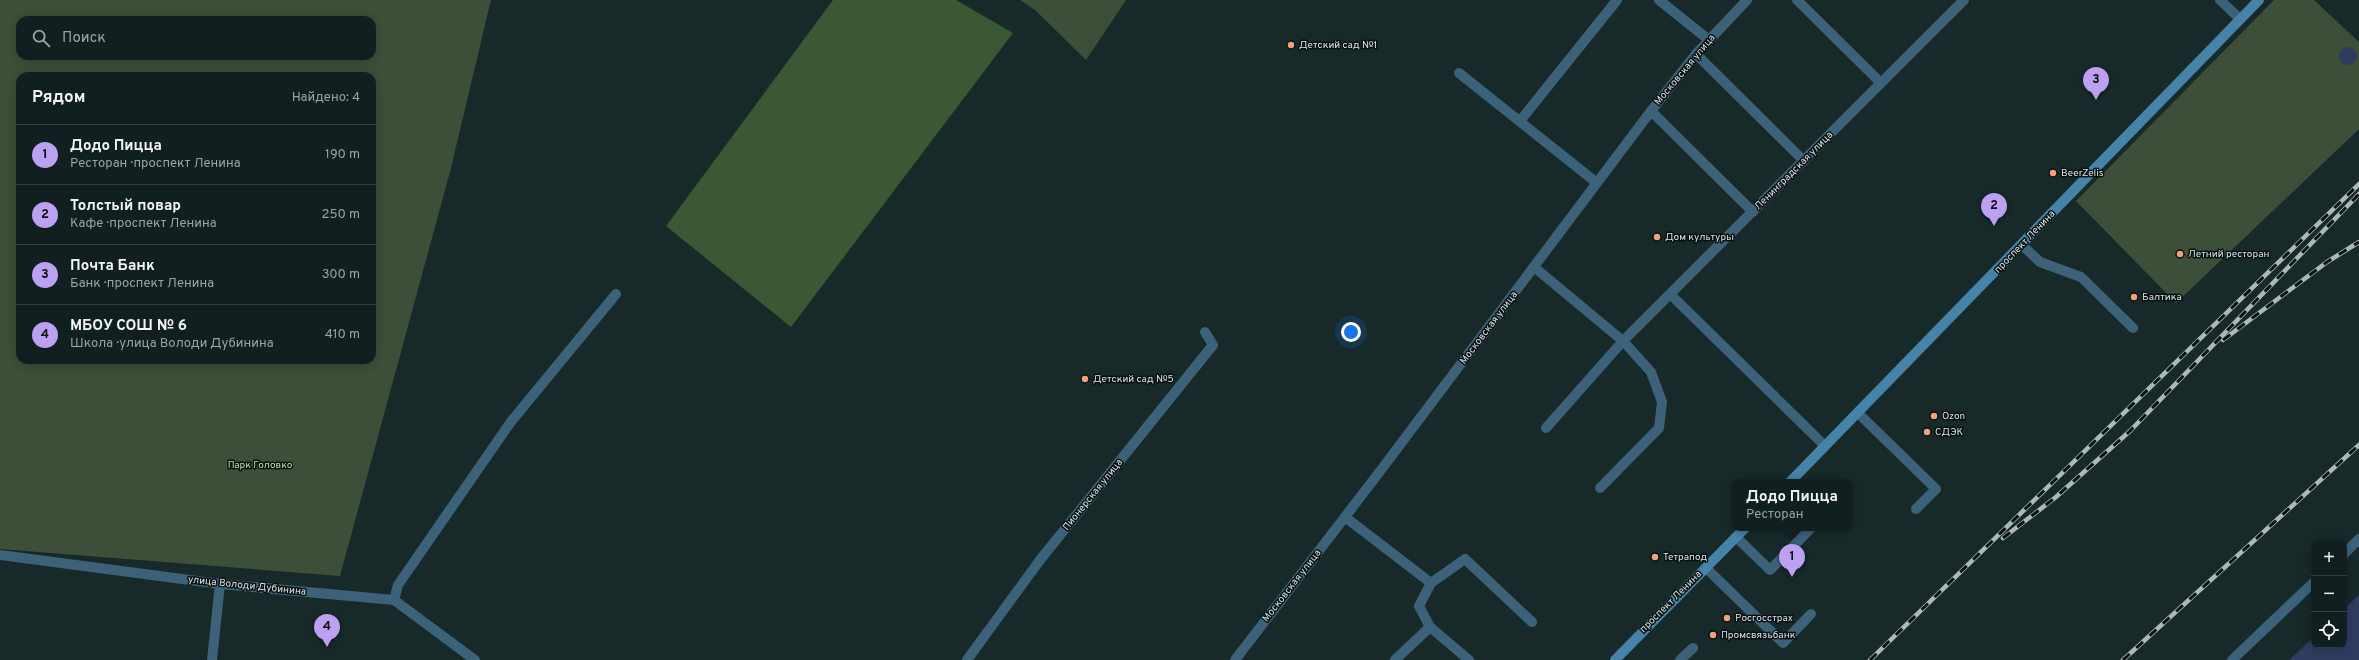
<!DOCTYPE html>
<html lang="ru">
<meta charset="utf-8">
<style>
body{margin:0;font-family:Overpass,sans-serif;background:#1f2c2d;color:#f1f3f6}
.controls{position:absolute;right:12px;bottom:12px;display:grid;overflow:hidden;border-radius:8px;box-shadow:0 2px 10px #0003}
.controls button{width:36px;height:36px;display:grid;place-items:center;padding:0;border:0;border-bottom:1px solid #313d3e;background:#121f20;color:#f1f3f6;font:20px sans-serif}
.you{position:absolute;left:1351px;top:332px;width:14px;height:14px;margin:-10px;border:3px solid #fff;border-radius:50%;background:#1a73e8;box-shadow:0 0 0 6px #1a73e833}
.badge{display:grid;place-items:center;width:26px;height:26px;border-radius:50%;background:#bca0f2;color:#111;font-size:13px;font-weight:700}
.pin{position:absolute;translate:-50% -33px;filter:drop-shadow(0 1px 2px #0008)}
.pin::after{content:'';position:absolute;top:21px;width:14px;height:12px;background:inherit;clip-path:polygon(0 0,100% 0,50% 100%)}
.popup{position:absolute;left:1732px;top:479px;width:120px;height:52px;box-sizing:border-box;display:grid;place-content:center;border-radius:8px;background:#121f20;filter:drop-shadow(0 1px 3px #0005);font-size:13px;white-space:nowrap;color:#9ca2a5}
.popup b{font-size:15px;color:#f1f3f6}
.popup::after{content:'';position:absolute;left:50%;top:100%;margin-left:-8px;border:8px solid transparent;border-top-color:#121f20}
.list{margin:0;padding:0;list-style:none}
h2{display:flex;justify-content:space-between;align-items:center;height:52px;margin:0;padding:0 16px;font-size:17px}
h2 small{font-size:13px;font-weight:400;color:#9ca2a5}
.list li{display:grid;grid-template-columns:26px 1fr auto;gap:12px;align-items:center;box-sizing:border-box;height:60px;padding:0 16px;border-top:1px solid #313d3e}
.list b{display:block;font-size:15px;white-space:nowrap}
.list p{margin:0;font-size:13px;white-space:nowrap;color:#9ca2a5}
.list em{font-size:13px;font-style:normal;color:#9ca2a5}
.icon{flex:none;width:22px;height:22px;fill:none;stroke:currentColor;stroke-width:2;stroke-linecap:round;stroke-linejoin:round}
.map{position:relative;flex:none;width:2359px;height:660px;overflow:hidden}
.search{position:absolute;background:#121f20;box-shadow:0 2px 10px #0003;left:16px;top:16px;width:360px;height:44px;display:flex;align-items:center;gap:10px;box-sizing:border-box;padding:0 14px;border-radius:12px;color:#9ca2a5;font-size:15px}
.panel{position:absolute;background:#121f20;box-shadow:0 2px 10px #0003;left:16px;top:72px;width:360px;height:292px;border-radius:12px}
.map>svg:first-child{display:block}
.green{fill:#3d4f38;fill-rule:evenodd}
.forest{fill:#3b5835}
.water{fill:#2e3c60}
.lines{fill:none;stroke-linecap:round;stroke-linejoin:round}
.lane{stroke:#3c6279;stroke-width:10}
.street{stroke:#3c6279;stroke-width:10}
.secondary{stroke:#4584a8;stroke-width:10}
.rail-casing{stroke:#adb8b9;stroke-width:4.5}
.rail{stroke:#091011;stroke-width:3;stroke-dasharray:9;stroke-linecap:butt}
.poi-dot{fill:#f2a07e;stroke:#091011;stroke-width:1.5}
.labels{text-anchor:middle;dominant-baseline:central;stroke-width:3;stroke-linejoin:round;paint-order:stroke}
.poi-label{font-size:10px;fill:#d8e2e3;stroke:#091011;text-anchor:start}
.street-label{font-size:10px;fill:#d8e2e3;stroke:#091011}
.park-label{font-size:10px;fill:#b1e1a5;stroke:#091011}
</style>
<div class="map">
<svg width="2359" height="660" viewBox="0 0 2359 660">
<rect width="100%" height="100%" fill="#18292a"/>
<!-- green -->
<g class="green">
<path d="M0,0H491L451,168L340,576L0,549ZM20,20H372V56H20ZM20,76H372V360H20Z"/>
<polygon points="1020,0 1126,0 1086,60 1035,10"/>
<polygon points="2274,0 2314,0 2359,42 2359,129 2176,303 2076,201"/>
</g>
<!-- forest -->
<polygon class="forest" points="833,0 956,0 1013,33 791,327 666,226"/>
<!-- water -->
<g class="water">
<circle cx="2348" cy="56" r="9"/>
<polygon points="2359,595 2359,660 2289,660 2314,637 2314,645 2344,645 2344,609"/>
</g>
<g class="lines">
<!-- lane -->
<g class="lane">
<polyline points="1659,0 1709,40"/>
<polyline points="1797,0 1881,83"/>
<polyline points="1696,54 1804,161"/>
<polyline points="1459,73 1597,183"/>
<polyline points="1651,111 1753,212"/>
<polyline points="1520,121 1617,0"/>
<polyline points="2022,245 2040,262 2081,277 2133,328"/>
<polyline points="1670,294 1825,446"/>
<polyline points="1858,413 1936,489 1916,509"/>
<polyline points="1546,428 1623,341 1651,372 1662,402 1659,428 1600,488"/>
<polyline points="1345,517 1431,583 1465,559 1532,622"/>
<polyline points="1736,537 1770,570 1811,528"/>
<polyline points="2344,554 2359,539"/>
<polyline points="1706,568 1783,643 1811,614"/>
<polyline points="1431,583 1419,606 1430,627 1469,660"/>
<polyline points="1395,660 1430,627"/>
<polyline points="1680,660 1693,648"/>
<polyline points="2232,660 2314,582"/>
</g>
<!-- street -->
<g class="street">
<polyline points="2220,0 2240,19"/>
<polyline points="1534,267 1623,341 1964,0"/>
<polyline points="0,555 220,584 394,600 475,660"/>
<polyline points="394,600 398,585 510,423 616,294"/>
<polyline points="212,660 220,584"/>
<polyline points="967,660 1040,560 1213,345 1205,332"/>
<polyline points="1235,660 1381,470 1651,111 1696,54 1747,0"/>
</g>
<!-- secondary -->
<g class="secondary">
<polyline points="1790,482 2259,0"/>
<polyline points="1615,660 1745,528"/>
</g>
<!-- rail casing -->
<g class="rail-casing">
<g id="rail">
<polyline points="2223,340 2327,262 2359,242"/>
<polyline points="2003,538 2056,497 2130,431 2359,194"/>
<polyline points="1870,660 2359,184"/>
<polyline points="2123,660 2359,445"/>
</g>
</g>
<!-- rail -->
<use href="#rail" class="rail"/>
</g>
<!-- markers -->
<g class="poi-dot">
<circle cx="1291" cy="45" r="4"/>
<circle cx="2053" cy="173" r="4"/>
<circle cx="1657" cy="237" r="4"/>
<circle cx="2180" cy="254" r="4"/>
<circle cx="2134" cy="297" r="4"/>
<circle cx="1085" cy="379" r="4"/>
<circle cx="1934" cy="416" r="4"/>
<circle cx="1927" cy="432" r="4"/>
<circle cx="1655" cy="557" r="4"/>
<circle cx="1727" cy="618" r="4"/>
<circle cx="1713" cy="635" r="4"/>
</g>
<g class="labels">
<!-- poi labels -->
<g class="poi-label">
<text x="1299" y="45">Детский сад №1</text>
<text x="2061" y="173">BeerZelis</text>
<text x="1665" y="237">Дом культуры</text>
<text x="2188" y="254">Летний ресторан</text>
<text x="2142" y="297">Балтика</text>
<text x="1093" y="379">Детский сад №5</text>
<text x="1942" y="416">Ozon</text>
<text x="1935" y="432">СДЭК</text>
<text x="1663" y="557">Тетрапод</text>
<text x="1735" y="618">Росгосстрах</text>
<text x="1721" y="635">Промсвязьбанк</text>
</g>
<!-- street labels -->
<g class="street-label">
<text transform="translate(1685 70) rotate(-50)">Московская улица</text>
<text transform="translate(1794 171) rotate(-45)">Ленинградская улица</text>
<text transform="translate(2025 242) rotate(-46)">проспект Ленина</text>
<text transform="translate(1489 328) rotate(-53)">Московская улица</text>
<text transform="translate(1093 495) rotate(-51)">Пионерская улица</text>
<text transform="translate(247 586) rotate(6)">улица Володи Дубинина</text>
<text transform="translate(1292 586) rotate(-52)">Московская улица</text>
<text transform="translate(1671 602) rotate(-45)">проспект Ленина</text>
</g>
<!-- park labels -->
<g class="park-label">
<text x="260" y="465">Парк Головко</text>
</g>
</g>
</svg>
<div class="controls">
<button>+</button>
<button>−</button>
<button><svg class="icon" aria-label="locate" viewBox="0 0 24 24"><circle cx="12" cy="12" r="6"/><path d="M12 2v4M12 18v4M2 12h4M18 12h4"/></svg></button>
</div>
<div class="you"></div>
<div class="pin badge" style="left:1792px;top:577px">1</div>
<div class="popup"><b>Додо Пицца</b>Ресторан</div>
<div class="pin badge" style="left:1994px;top:226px">2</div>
<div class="pin badge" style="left:2096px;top:100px">3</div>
<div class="pin badge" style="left:327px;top:647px">4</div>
<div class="search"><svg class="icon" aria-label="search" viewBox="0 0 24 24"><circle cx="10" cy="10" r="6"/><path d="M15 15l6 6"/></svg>Поиск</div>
<section class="panel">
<h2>Рядом<small>Найдено: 4</small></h2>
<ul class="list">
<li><span class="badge">1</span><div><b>Додо Пицца</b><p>Ресторан · проспект Ленина</p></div><em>190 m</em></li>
<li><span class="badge">2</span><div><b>Толстый повар</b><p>Кафе · проспект Ленина</p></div><em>250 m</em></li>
<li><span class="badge">3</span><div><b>Почта Банк</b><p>Банк · проспект Ленина</p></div><em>300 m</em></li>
<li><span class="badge">4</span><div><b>МБОУ СОШ № 6</b><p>Школа · улица Володи Дубинина</p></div><em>410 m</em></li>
</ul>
</section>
</div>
